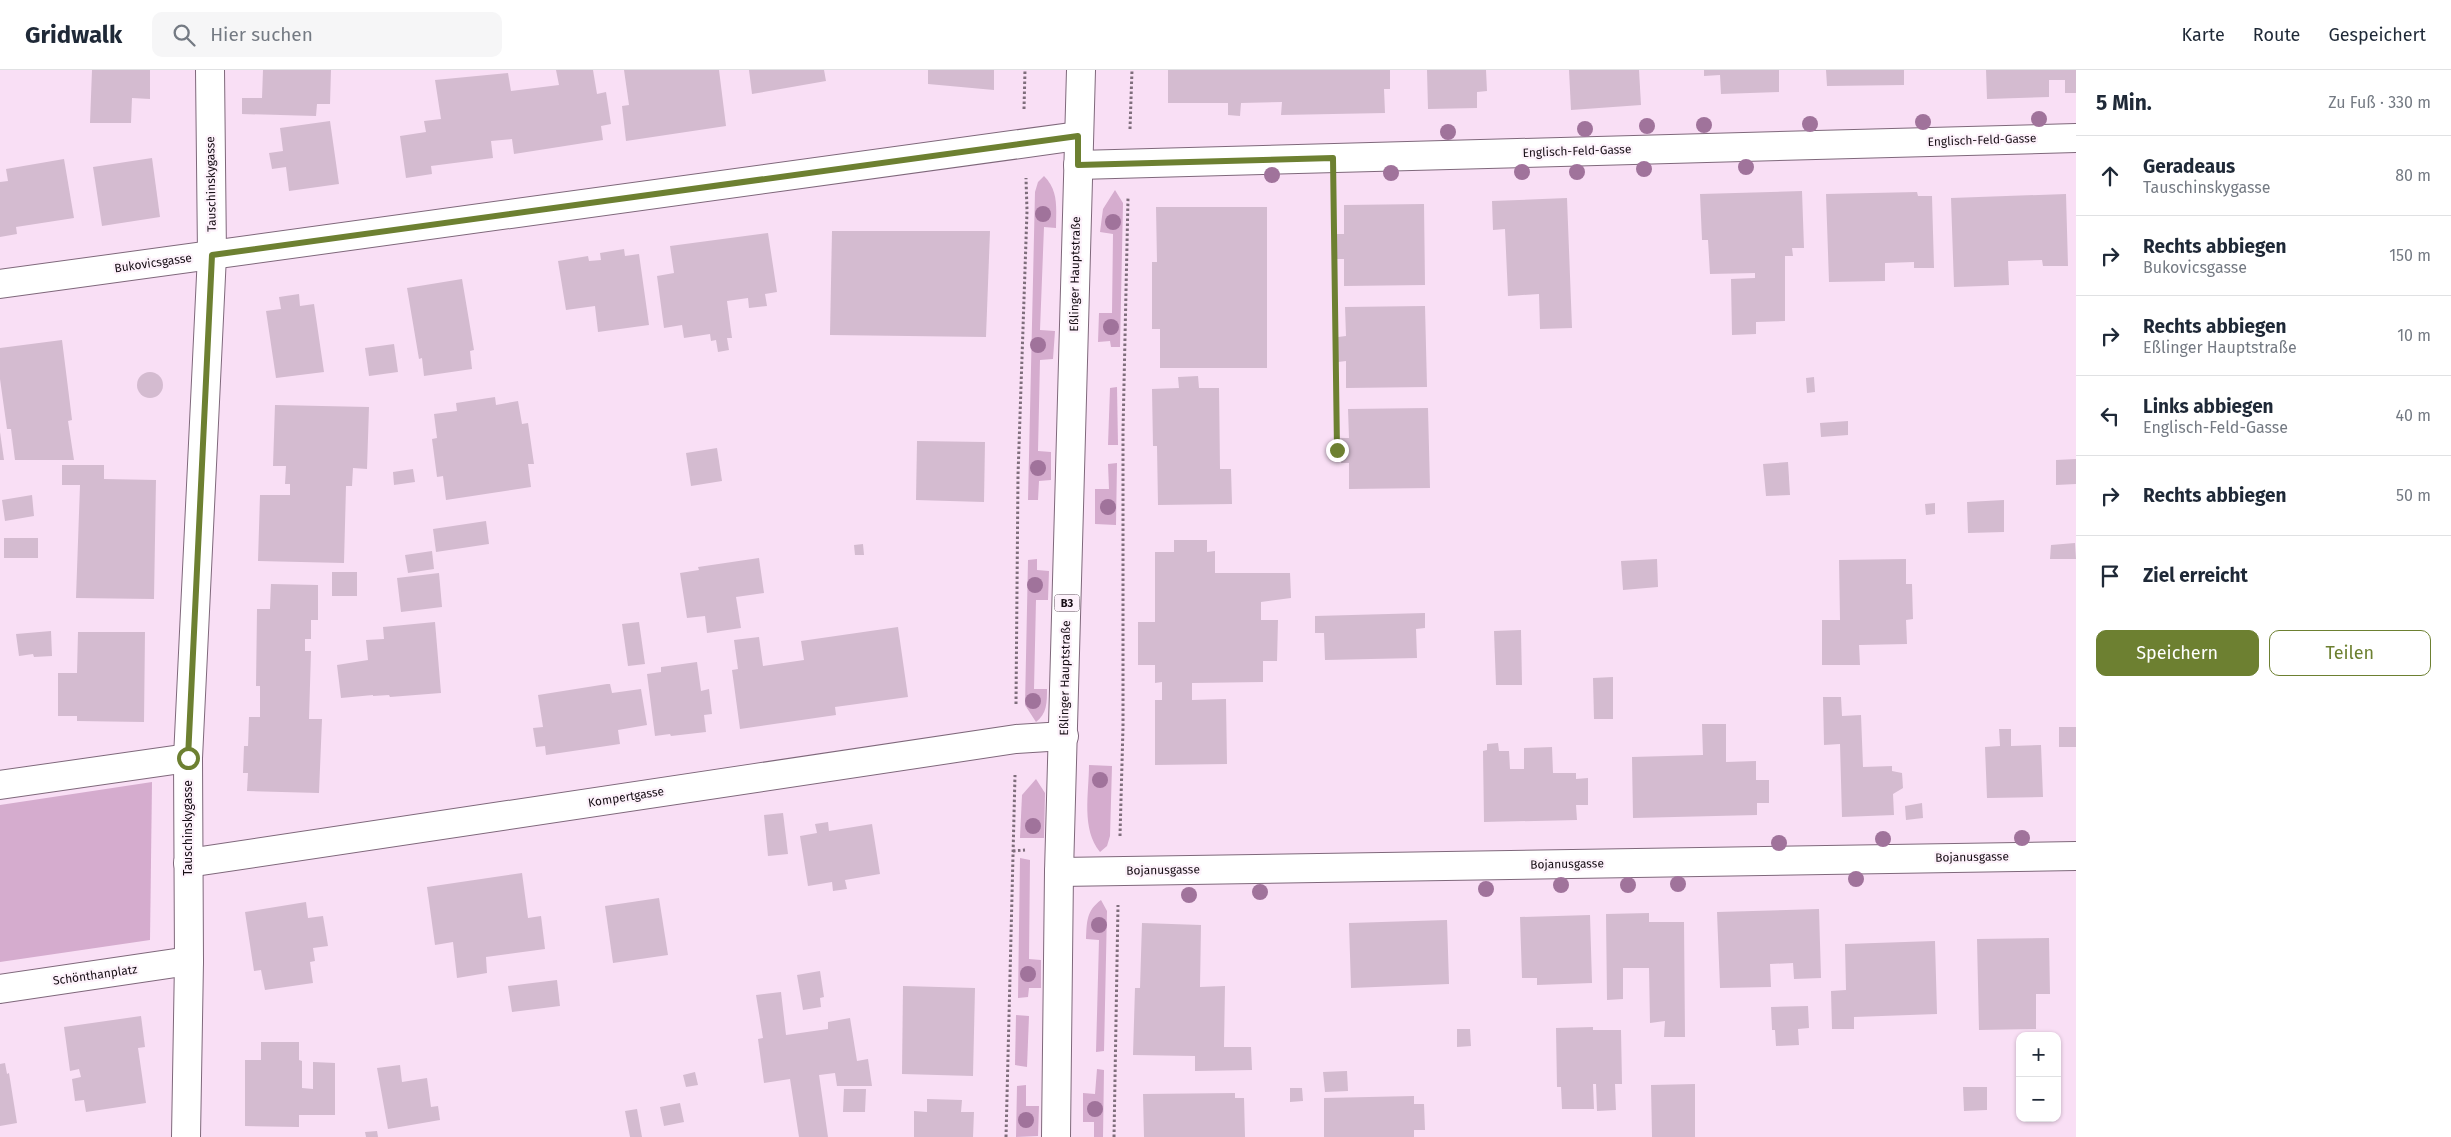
<!DOCTYPE html>
<html lang="de">
<meta charset="utf-8">
<style>
body{margin:0;font-family:"Fira Sans",sans-serif;background:#f6f6f7;color:#1f2937}
.controls{position:absolute;right:15px;bottom:15px;display:grid;overflow:hidden;border-radius:10px;box-shadow:0 1px 4px #0004}
.controls button{width:45px;height:45px;display:grid;place-items:center;padding:0;border:0;border-bottom:1px solid #e0e1e3;background:#fff;color:#1f2937;font:25px sans-serif}
.stop{position:absolute;width:15px;height:15px;margin:-11px;border:4px solid #6d8031;border-radius:50%;background:#fff}
.stop.end{background:#6d8031;border-color:#fff;box-shadow:0 1px 5px #0008}
.list{margin:0;padding:0;list-style:none}
h2{display:flex;justify-content:space-between;align-items:center;height:65px;margin:0;padding:0 20px;font-size:21px}
h2 small{font-size:16px;font-weight:400;color:#747a83}
.list li{display:grid;grid-template-columns:32px 1fr auto;gap:15px;align-items:center;box-sizing:border-box;height:80px;padding:0 20px;border-top:1px solid #e0e1e3}
.list b{display:block;font-size:19px;white-space:nowrap}
.list p{margin:0;font-size:16px;white-space:nowrap;color:#747a83}
.list em{font-size:16px;font-style:normal;color:#747a83}
.actions{display:flex;gap:10px;padding:15px 20px}
.actions a{flex:1;padding:11px 0;border:1px solid #6d8031;border-radius:10px;text-align:center;font-size:18px;color:#6d8031}
.actions .main{background:#6d8031;color:#fff}
.icon{flex:none;width:28px;height:28px;fill:none;stroke:currentColor;stroke-width:2;stroke-linecap:round;stroke-linejoin:round}
.map{position:relative;flex:none;width:2076px;height:1067px;overflow:hidden}
header{display:flex;align-items:center;gap:30px;box-sizing:border-box;height:70px;padding:0 25px;background:#fff;border-bottom:1px solid #e0e1e3}
header strong{font-size:24px}
nav{display:flex;gap:28px;margin-inline-start:auto;font-size:18px}
.search{width:350px;height:45px;background:#f6f6f7;display:flex;align-items:center;gap:12px;box-sizing:border-box;padding:0 18px;border-radius:10px;color:#747a83;font-size:19px}
main{display:flex}
aside{flex:1;background:#fff}
.map>svg:first-child{display:block}
.green{fill:#d5acce}
.building{fill:#d4bbd0}
.lines{fill:none;stroke-linecap:round;stroke-linejoin:round}
.minor-casing{stroke:#7f687b;stroke-width:30}
.primary-casing{stroke:#7f687b;stroke-width:30}
.path{stroke:#7e6d7b;stroke-width:3;stroke-dasharray:2.5 2.5;stroke-linecap:butt}
.minor{stroke:#fff;stroke-width:28}
.primary{stroke:#fff;stroke-width:28}
.tree{fill:#a0739b}
.route{stroke:#6d8031;stroke-width:6}
.labels{text-anchor:middle;dominant-baseline:central;stroke-width:4.5;stroke-linejoin:round;paint-order:stroke}
.shield{fill:#fdf2fb;stroke:#5c525a;stroke-width:1}
.shield-label{font-size:11px;font-weight:bold;fill:#170e15}
.street-label{font-size:12px;fill:#170e15;stroke:#fdf2fb}
</style>
<header>
<strong>Gridwalk</strong>
<div class="search"><svg class="icon" aria-label="search" viewBox="0 0 24 24"><circle cx="10" cy="10" r="6"/><path d="M15 15l6 6"/></svg>Hier suchen</div>
<nav><a>Karte</a><a>Route</a><a>Gespeichert</a></nav>
</header>
<main>
<div class="map">
<svg width="2076" height="1067" viewBox="0 0 2076 1067">
<rect width="100%" height="100%" fill="#f9dff5"/>
<!-- green -->
<g class="green">
<path d="M1044,106C1059,121 1056,138 1056,158L1044,157L1040,260L1055,261L1053,289L1040,290L1038,381L1051,382V410L1039,411L1038,430H1028L1035,122L1038,112Z"/>
<polygon points="1115,120 1123,133 1120,277 1111,277 1110,271 1098,272 1099,243 1112,243 1113,164 1100,162 1103,139"/>
<polygon points="1117,317 1118,375 1108,375 1110,318"/>
<polygon points="1117,393 1116,455 1095,454 1095,419 1109,419 1108,394"/>
<path d="M1037,489V500L1049,501L1048,530H1036L1034,619H1047C1047,632 1047,644 1036,652L1025,635L1028,490Z"/>
<path d="M1089,695L1112,696L1110,766L1107,776L1100,782C1081,759 1089,723 1089,695Z"/>
<polygon points="1036,709 1045,723 1044,768 1020,768 1022,725"/>
<polygon points="152,712 150,870 0,892 0,735"/>
<polygon points="1020,788 1030,790 1029,889 1041,890 1041,918 1029,918 1028,927 1018,928"/>
<path d="M1101,830L1107,841L1104,981L1096,982L1099,870L1086,869C1087,852 1086,841 1101,830Z"/>
<polygon points="1016,945 1029,946 1027,997 1015,995"/>
<polygon points="1097,999 1104,1000 1103,1067 1094,1067 1094,1052 1083,1052 1083,1023 1095,1024"/>
<polygon points="1026,1015 1026,1036 1039,1036 1038,1066 1016,1067 1017,1016"/>
</g>
<!-- building -->
<g class="building">
<polygon points="92,0 150,0 150,29 132,28 131,53 90,53"/>
<polygon points="263,0 331,0 330,34 317,34 316,46 242,44 242,28 262,28"/>
<polygon points="556,0 593,0 597,24 606,22 611,54 601,56 603,70 514,84 512,69 491,71 493,88 431,96 432,104 406,108 400,66 426,62 424,51 441,49 435,10 508,3 511,21 559,15"/>
<polygon points="624,0 719,0 726,56 626,71 622,36 629,35"/>
<polygon points="749,0 824,0 826,11 752,24"/>
<polygon points="928,0 994,0 994,20 928,14"/>
<polygon points="1168,0 1390,0 1390,19 1384,19 1385,43 1281,45 1282,32 1241,33 1240,46 1228,45 1228,33 1168,33"/>
<polygon points="1427,0 1486,0 1487,21 1477,22 1477,38 1428,39"/>
<polygon points="1569,0 1639,0 1641,35 1571,40"/>
<polygon points="1704,0 1779,0 1779,22 1721,24 1720,5 1704,6"/>
<polygon points="1826,0 1904,0 1904,15 1827,16"/>
<polygon points="1986,0 2076,0 2076,23 2065,23 2065,10 2049,10 2049,27 1987,29"/>
<polygon points="330,51 339,114 289,121 286,97 272,99 269,83 283,81 280,58"/>
<polygon points="152,88 160,147 102,156 93,97"/>
<polygon points="64,89 74,148 16,157 17,164 0,167 0,112 8,111 6,99"/>
<polygon points="1802,121 1804,178 1792,178 1793,186 1785,186 1785,251 1756,252 1756,264 1732,265 1731,209 1755,208 1755,203 1710,204 1708,170 1702,170 1700,124"/>
<polygon points="1917,122 1918,126 1932,126 1934,198 1914,198 1914,192 1885,193 1885,211 1829,212 1826,124"/>
<polygon points="2066,124 2068,196 2043,196 2042,190 2008,191 2009,215 1954,217 1951,128"/>
<polygon points="1567,128 1572,258 1540,259 1539,224 1508,226 1505,159 1493,160 1492,131"/>
<polygon points="1424,134 1425,215 1344,216 1344,189 1336,189 1336,164 1344,164 1344,135"/>
<polygon points="1156,137 1267,137 1267,298 1160,298 1160,259 1152,259 1152,192 1157,192"/>
<polygon points="832,161 990,161 986,267 830,265"/>
<polygon points="768,163 777,222 765,224 767,236 749,238 748,228 727,231 732,268 727,268 729,280 718,282 716,270 711,271 710,264 684,268 682,255 664,258 657,206 674,203 670,176"/>
<polygon points="624,179 625,186 639,184 649,255 598,262 595,236 566,240 558,191 588,186 589,191 601,190 600,183"/>
<polygon points="462,209 474,280 470,281 472,299 424,306 422,288 419,289 407,218"/>
<polygon points="299,224 300,236 314,234 324,302 276,308 266,241 281,239 279,227"/>
<polygon points="1425,236 1427,317 1346,318 1346,291 1338,292 1338,267 1346,266 1345,237"/>
<polygon points="62,270 72,350 68,351 74,390 15,390 11,359 7,359 0,309 0,278"/>
<polygon points="394,274 398,302 369,306 365,278"/>
<circle cx="150" cy="315" r="13"/>
<polygon points="1198,306 1199,318 1219,318 1220,399 1231,399 1232,434 1158,435 1157,376 1153,376 1152,319 1179,318 1178,307"/>
<polygon points="1814,307 1815,322 1807,323 1806,308"/>
<polygon points="495,327 496,335 518,331 522,354 528,353 534,394 528,394 531,417 446,430 443,406 437,407 432,369 437,368 434,344 457,341 456,333"/>
<polygon points="275,335 369,337 367,399 353,398 352,416 346,416 344,493 258,491 260,425 290,425 290,414 285,414 286,396 273,396"/>
<polygon points="1428,338 1430,418 1349,419 1349,393 1341,393 1340,368 1349,368 1348,339"/>
<polygon points="1848,351 1848,365 1821,367 1820,353"/>
<polygon points="0,362 4,390 0,390"/>
<polygon points="917,371 985,372 984,432 916,430"/>
<polygon points="717,378 722,411 691,416 686,383"/>
<polygon points="2076,389 2076,414 2056,415 2056,390"/>
<polygon points="1788,392 1790,425 1766,426 1763,394"/>
<polygon points="62,395 104,395 104,409 156,410 154,529 76,528 80,415 62,415"/>
<polygon points="413,399 415,412 394,415 393,402"/>
<polygon points="32,425 34,446 5,451 2,430"/>
<polygon points="2004,430 2004,462 1968,463 1967,432"/>
<polygon points="1935,433 1935,444 1926,445 1925,434"/>
<polygon points="486,451 489,474 436,482 433,459"/>
<rect x="4" y="468" width="34" height="20"/>
<polygon points="1174,470 1207,470 1207,482 1215,481 1215,503 1290,503 1291,528 1261,532 1261,550 1278,550 1277,591 1263,591 1263,612 1192,613 1192,630 1226,629 1227,694 1155,695 1155,630 1162,630 1162,612 1155,613 1155,595 1138,595 1138,552 1155,552 1155,482 1174,482"/>
<polygon points="2075,473 2076,489 2050,489 2051,475"/>
<polygon points="863,474 864,485 855,485 854,475"/>
<polygon points="432,481 434,499 408,503 405,485"/>
<polygon points="759,488 764,523 736,527 741,558 707,563 705,546 687,548 680,503 699,500 698,497"/>
<polygon points="1657,489 1658,517 1623,520 1621,491"/>
<polygon points="1906,489 1906,514 1912,514 1913,549 1906,550 1907,574 1859,575 1860,595 1822,595 1822,550 1840,550 1839,490"/>
<rect x="332" y="502" width="25" height="24"/>
<polygon points="439,503 442,537 401,542 397,508"/>
<polygon points="271,514 318,515 318,550 311,550 311,569 305,569 305,581 311,581 309,649 322,649 319,723 247,721 248,703 243,703 244,676 248,676 249,647 260,647 260,616 256,616 257,539 270,539"/>
<polygon points="1425,543 1425,558 1416,559 1417,588 1325,590 1324,563 1315,563 1315,546"/>
<polygon points="435,552 441,623 390,627 389,625 373,626 373,625 341,628 337,595 368,590 366,570 384,569 383,557"/>
<polygon points="639,552 645,594 628,596 622,554"/>
<polygon points="898,557 908,627 835,637 836,645 740,659 732,600 738,599 734,570 759,567 763,596 804,590 801,571"/>
<polygon points="1521,560 1522,615 1496,615 1494,561"/>
<polygon points="51,561 52,586 34,587 33,584 19,586 16,564"/>
<polygon points="78,562 145,562 144,652 77,651 77,646 58,646 58,603 77,603"/>
<polygon points="697,592 701,621 709,619 712,644 704,645 706,662 671,666 670,664 655,666 647,604 661,602 661,597"/>
<polygon points="1613,607 1613,649 1594,649 1593,608"/>
<polygon points="607,614 610,614 612,623 641,619 647,655 618,660 620,674 546,685 545,676 536,677 533,658 543,657 538,625"/>
<polygon points="1823,627 1841,627 1842,646 1861,645 1863,697 1892,696 1892,701 1902,703 1903,718 1893,724 1894,745 1842,747 1840,674 1824,675"/>
<polygon points="1702,654 1726,654 1726,692 1756,691 1756,710 1769,710 1769,733 1757,733 1757,745 1633,748 1632,687 1703,685"/>
<rect x="2059" y="657" width="17" height="20"/>
<polygon points="1999,659 2011,659 2011,676 2041,675 2043,727 1987,728 1985,677 2000,676"/>
<polygon points="1498,673 1499,681 1509,681 1510,699 1524,699 1524,678 1552,677 1553,703 1576,703 1576,709 1588,708 1588,735 1576,735 1577,750 1484,752 1483,681 1487,680 1487,674"/>
<polygon points="1922,733 1923,748 1906,750 1905,736"/>
<polygon points="783,743 788,784 768,786 764,745"/>
<polygon points="828,752 829,761 872,754 880,804 845,810 847,819 833,821 832,812 808,816 800,766 817,763 815,754"/>
<polygon points="522,803 528,848 541,846 545,879 486,887 487,903 457,908 453,872 435,875 427,817"/>
<polygon points="659,828 668,885 613,893 605,836"/>
<polygon points="306,832 308,848 323,846 328,876 313,878 315,891 310,892 313,913 265,920 261,900 254,901 245,842"/>
<polygon points="1819,839 1821,908 1794,909 1793,893 1770,894 1771,917 1720,918 1717,842"/>
<polygon points="1649,843 1649,852 1684,852 1685,967 1664,967 1665,951 1650,953 1649,898 1623,898 1623,929 1607,930 1606,844"/>
<polygon points="1590,845 1592,913 1537,915 1537,908 1522,908 1520,847"/>
<polygon points="1447,850 1449,914 1351,918 1349,853"/>
<polygon points="1142,853 1201,855 1200,917 1225,916 1224,977 1251,977 1252,1000 1195,1001 1195,986 1133,985 1135,918 1140,918"/>
<polygon points="2049,868 2050,924 2036,924 2036,959 1979,960 1977,869"/>
<polygon points="1935,871 1937,944 1854,947 1854,959 1832,959 1831,921 1846,920 1845,874"/>
<polygon points="820,901 824,927 820,928 821,937 803,940 797,905"/>
<polygon points="557,910 560,936 512,942 508,916"/>
<polygon points="903,916 975,918 973,1006 902,1004"/>
<polygon points="781,922 786,965 828,959 828,952 850,948 857,991 868,989 872,1016 837,1016 835,1003 819,1005 828,1067 799,1067 790,1009 764,1013 758,969 763,968 756,925"/>
<polygon points="1808,936 1809,958 1798,959 1799,975 1776,976 1775,960 1772,960 1771,937"/>
<polygon points="141,946 145,977 138,978 146,1033 86,1042 84,1030 75,1031 72,1009 81,1007 79,999 70,1001 64,957"/>
<polygon points="1593,957 1593,960 1621,960 1622,1014 1615,1014 1616,1040 1597,1041 1596,1014 1593,1014 1594,1039 1562,1039 1561,1017 1557,1017 1556,958"/>
<polygon points="1457,959 1470,959 1471,976 1457,977"/>
<polygon points="261,972 299,972 299,990 302,991 302,1018 313,1019 313,992 335,993 335,1045 299,1045 299,1057 245,1056 245,990 261,990"/>
<polygon points="5,993 7,1004 9,1003 17,1053 0,1056 0,994"/>
<polygon points="400,995 402,1012 427,1008 431,1037 438,1036 440,1050 388,1059 377,998"/>
<polygon points="1347,1001 1348,1021 1325,1022 1323,1002"/>
<polygon points="695,1002 698,1015 686,1017 683,1005"/>
<polygon points="1695,1014 1695,1067 1652,1067 1651,1015"/>
<polygon points="1963,1017 1987,1017 1987,1040 1964,1041"/>
<polygon points="1290,1018 1302,1018 1303,1031 1290,1032"/>
<polygon points="844,1019 866,1019 865,1042 843,1042"/>
<polygon points="1235,1023 1235,1028 1244,1028 1245,1067 1144,1067 1143,1024"/>
<polygon points="1414,1026 1414,1034 1424,1034 1425,1060 1414,1060 1414,1067 1324,1067 1324,1028"/>
<polygon points="927,1029 962,1030 961,1042 974,1042 973,1067 914,1067 914,1041 927,1042"/>
<polygon points="680,1033 684,1052 664,1056 660,1037"/>
<polygon points="637,1039 642,1067 630,1067 625,1041"/>
<polygon points="377,1061 378,1067 366,1067 365,1062"/>
</g>
<g class="lines">
<!-- minor casing -->
<g class="minor-casing">
<g id="minor">
<polyline points="1078,95 2076,68"/>
<polyline points="0,214 1078,66"/>
<polyline points="0,715 188,688"/>
<polyline points="188,793 1016,669 1064,666"/>
<polyline points="1059,802 2076,786"/>
<polyline points="0,919 189,891"/>
<polyline points="186,1067 189,891 188,688 212,185 210,0"/>
</g>
</g>
<!-- primary casing -->
<g class="primary-casing">
<polyline id="primary" points="1056,1067 1059,802 1081,0"/>
</g>
<!-- path -->
<g class="path">
<polyline points="1024,39 1025,0"/>
<polyline points="1130,59 1132,0"/>
<polyline points="1333,124 1337,380"/>
<polyline points="1016,634 1018,405 1027,141 1026,108"/>
<polyline points="1120,766 1123,657 1123,361 1128,128"/>
<polyline points="1013,781 1025,780"/>
<polyline points="1006,1067 1015,705"/>
<polyline points="1114,1067 1118,835"/>
</g>
<!-- minor -->
<use href="#minor" class="minor"/>
<!-- primary -->
<use href="#primary" class="primary"/>
</g>
<!-- trees -->
<g class="tree">
<circle cx="2039" cy="49" r="8"/>
<circle cx="1923" cy="52" r="8"/>
<circle cx="1810" cy="54" r="8"/>
<circle cx="1704" cy="55" r="8"/>
<circle cx="1647" cy="56" r="8"/>
<circle cx="1585" cy="59" r="8"/>
<circle cx="1448" cy="62" r="8"/>
<circle cx="1746" cy="97" r="8"/>
<circle cx="1644" cy="99" r="8"/>
<circle cx="1522" cy="102" r="8"/>
<circle cx="1577" cy="102" r="8"/>
<circle cx="1391" cy="103" r="8"/>
<circle cx="1272" cy="105" r="8"/>
<circle cx="1043" cy="144" r="8"/>
<circle cx="1113" cy="152" r="8"/>
<circle cx="1111" cy="257" r="8"/>
<circle cx="1038" cy="275" r="8"/>
<circle cx="1038" cy="398" r="8"/>
<circle cx="1108" cy="437" r="8"/>
<circle cx="1035" cy="515" r="8"/>
<circle cx="1033" cy="631" r="8"/>
<circle cx="1100" cy="710" r="8"/>
<circle cx="1033" cy="756" r="8"/>
<circle cx="2022" cy="768" r="8"/>
<circle cx="1883" cy="769" r="8"/>
<circle cx="1779" cy="773" r="8"/>
<circle cx="1856" cy="809" r="8"/>
<circle cx="1678" cy="814" r="8"/>
<circle cx="1561" cy="815" r="8"/>
<circle cx="1628" cy="815" r="8"/>
<circle cx="1486" cy="819" r="8"/>
<circle cx="1260" cy="822" r="8"/>
<circle cx="1189" cy="825" r="8"/>
<circle cx="1099" cy="855" r="8"/>
<circle cx="1028" cy="904" r="8"/>
<circle cx="1095" cy="1039" r="8"/>
<circle cx="1026" cy="1050" r="8"/>
</g>
<g class="lines">
<!-- route -->
<polyline class="route" points="188,688 212,185 1078,66 1078,95 1333,88 1337,380"/>
</g>
<g class="labels">
<!-- shield labels -->
<rect class="shield" x="1054.5" y="524.5" width="25" height="17" rx="4"/>
<g class="shield-label">
<text x="1067" y="533">B3</text>
</g>
<!-- street labels -->
<g class="street-label">
<text transform="translate(1982 70) rotate(-2)">Englisch-Feld-Gasse</text>
<text transform="translate(1577 81) rotate(-2)">Englisch-Feld-Gasse</text>
<text transform="translate(211 114) rotate(-91)">Tauschinskygasse</text>
<text transform="translate(153 193) rotate(-8)">Bukovicsgasse</text>
<text transform="translate(1075 204) rotate(-89)">Eßlinger Hauptstraße</text>
<text transform="translate(1065 608) rotate(-89)">Eßlinger Hauptstraße</text>
<text transform="translate(626 727) rotate(-9)">Kompertgasse</text>
<text transform="translate(188 758) rotate(-90)">Tauschinskygasse</text>
<text transform="translate(1972 787) rotate(-1)">Bojanusgasse</text>
<text transform="translate(1567 794) rotate(-1)">Bojanusgasse</text>
<text transform="translate(1163 800) rotate(-1)">Bojanusgasse</text>
<text transform="translate(95 905) rotate(-8)">Schönthanplatz</text>
</g>
</g>
</svg>
<div class="controls">
<button>+</button>
<button>−</button>
</div>
<div class="stop" style="left:188px;top:688px"></div>
<div class="stop end" style="left:1337px;top:380px"></div>
</div>
<aside>
<h2>5 Min.<small>Zu Fuß · 330 m</small></h2>
<ul class="list">
<li><svg class="icon" aria-label="ahead" viewBox="0 0 24 24"><path d="M12 20V5M6 11l6-6 6 6"/></svg><div><b>Geradeaus</b><p>Tauschinskygasse</p></div><em>80 m</em></li>
<li><svg class="icon" aria-label="right" viewBox="0 0 24 24"><path d="M7 20v-9h11M14 6l5 5-5 5"/></svg><div><b>Rechts abbiegen</b><p>Bukovicsgasse</p></div><em>150 m</em></li>
<li><svg class="icon" aria-label="right" viewBox="0 0 24 24"><path d="M7 20v-9h11M14 6l5 5-5 5"/></svg><div><b>Rechts abbiegen</b><p>Eßlinger Hauptstraße</p></div><em>10 m</em></li>
<li><svg class="icon" aria-label="left" viewBox="0 0 24 24"><path d="M17 20v-9H6M10 6l-5 5 5 5"/></svg><div><b>Links abbiegen</b><p>Englisch-Feld-Gasse</p></div><em>40 m</em></li>
<li><svg class="icon" aria-label="right" viewBox="0 0 24 24"><path d="M7 20v-9h11M14 6l5 5-5 5"/></svg><div><b>Rechts abbiegen</b></div><em>50 m</em></li>
<li><svg class="icon" aria-label="arrive" viewBox="0 0 24 24"><path d="M6 21V4h12l-3 4 3 4H6"/></svg><div><b>Ziel erreicht</b></div></li>
</ul>
<div class="actions"><a class="main">Speichern</a><a>Teilen</a></div>
</aside>
</main>
